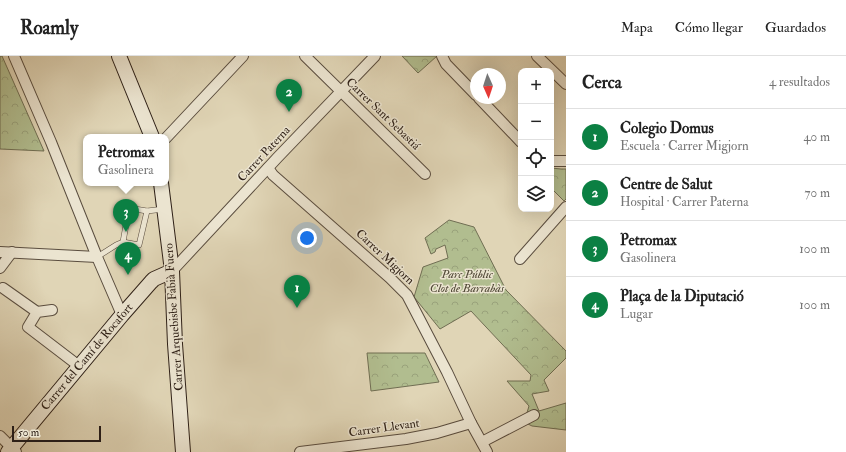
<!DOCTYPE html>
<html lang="es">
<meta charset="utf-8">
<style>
body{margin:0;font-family:"IM FELL Double Pica",serif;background:#f2f2f2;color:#222}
.controls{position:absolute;right:12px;top:12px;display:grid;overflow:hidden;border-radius:8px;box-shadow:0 4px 16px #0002}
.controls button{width:36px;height:36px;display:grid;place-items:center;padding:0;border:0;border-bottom:1px solid #e0e0e0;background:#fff;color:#222;font:20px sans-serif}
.compass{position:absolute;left:470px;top:12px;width:36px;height:36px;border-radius:50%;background:#fff;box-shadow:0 4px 16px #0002;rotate:177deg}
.scale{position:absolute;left:12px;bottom:10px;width:89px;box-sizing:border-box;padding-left:4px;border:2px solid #2e2017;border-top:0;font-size:11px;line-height:14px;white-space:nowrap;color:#2e2017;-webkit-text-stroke:3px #ebe4d0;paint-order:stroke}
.you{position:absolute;left:307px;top:182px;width:14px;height:14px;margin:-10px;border:3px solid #fff;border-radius:50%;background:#1a73e8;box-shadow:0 0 0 6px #1a73e833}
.badge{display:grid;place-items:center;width:26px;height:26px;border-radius:50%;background:#0b8043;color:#fff;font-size:13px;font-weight:700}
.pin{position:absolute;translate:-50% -33px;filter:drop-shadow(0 1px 2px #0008)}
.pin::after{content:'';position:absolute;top:21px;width:14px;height:12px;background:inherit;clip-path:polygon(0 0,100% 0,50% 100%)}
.popup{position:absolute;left:83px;top:78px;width:86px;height:52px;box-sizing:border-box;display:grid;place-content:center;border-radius:8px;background:#fff;filter:drop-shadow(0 1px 3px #0005);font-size:13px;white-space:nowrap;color:#767676}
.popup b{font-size:15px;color:#222}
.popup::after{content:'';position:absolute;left:50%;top:100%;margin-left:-8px;border:8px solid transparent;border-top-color:#fff}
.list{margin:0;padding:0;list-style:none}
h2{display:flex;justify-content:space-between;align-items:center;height:52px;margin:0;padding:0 16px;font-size:17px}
h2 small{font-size:13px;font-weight:400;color:#767676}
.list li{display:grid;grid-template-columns:26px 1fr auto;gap:12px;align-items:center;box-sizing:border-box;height:56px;padding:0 16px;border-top:1px solid #e0e0e0}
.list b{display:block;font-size:15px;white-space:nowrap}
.list p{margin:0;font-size:13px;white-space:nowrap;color:#767676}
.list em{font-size:13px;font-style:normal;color:#767676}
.icon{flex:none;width:22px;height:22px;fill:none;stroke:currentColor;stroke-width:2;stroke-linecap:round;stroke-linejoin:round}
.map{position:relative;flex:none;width:566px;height:396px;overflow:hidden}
header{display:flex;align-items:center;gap:24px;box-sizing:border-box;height:56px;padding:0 20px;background:#fff;border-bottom:1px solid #e0e0e0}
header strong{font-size:19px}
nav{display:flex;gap:22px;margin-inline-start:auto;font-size:14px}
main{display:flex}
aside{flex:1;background:#fff}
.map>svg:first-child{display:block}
.forest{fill:url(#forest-crowns);stroke:#706e53}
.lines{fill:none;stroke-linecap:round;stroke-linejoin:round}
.lane-casing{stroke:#5a4d3f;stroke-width:6}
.street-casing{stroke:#5a4d3f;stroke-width:12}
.secondary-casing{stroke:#2e2017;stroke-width:16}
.lane{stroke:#ebe4d0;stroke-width:5}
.street{stroke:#ebe4d0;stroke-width:10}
.secondary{stroke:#ebe4d0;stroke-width:14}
.labels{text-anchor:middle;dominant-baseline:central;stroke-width:3;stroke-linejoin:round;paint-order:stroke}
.street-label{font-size:12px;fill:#2e2017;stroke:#ebe4d0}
.park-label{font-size:12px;font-style:italic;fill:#4f4735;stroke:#ebe4d0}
</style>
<header>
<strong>Roamly</strong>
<nav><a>Mapa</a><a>Cómo llegar</a><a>Guardados</a></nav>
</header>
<main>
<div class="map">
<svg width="566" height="396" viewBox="0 0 566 396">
<defs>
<pattern id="forest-crowns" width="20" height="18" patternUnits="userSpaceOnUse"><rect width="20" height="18" fill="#b1bd8f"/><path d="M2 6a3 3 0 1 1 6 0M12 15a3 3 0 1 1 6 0" fill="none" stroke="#99a27b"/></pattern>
</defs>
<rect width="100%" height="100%" fill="#e0d5b6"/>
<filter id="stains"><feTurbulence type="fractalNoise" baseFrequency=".005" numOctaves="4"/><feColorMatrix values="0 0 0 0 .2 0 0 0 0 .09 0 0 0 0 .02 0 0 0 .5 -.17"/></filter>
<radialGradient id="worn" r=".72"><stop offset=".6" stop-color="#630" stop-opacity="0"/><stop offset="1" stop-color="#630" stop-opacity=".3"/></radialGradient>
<!-- forest -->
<g class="forest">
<polygon points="0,0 2,0 44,95 0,93"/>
<polygon points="402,0 437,0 418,17"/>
<polygon points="551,112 561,113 566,113 566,143 564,145 551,132"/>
<polygon points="449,164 474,171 506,234 566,295 566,302 544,324 549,335 532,338 539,355 566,347 566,374 532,370 522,365 526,360 529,350 507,325 530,325 531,319 471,255 440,273 414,241 423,211 448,202 445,189 436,193 435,196 431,198 425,182"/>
<polygon points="367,297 425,297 439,326 371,335"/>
</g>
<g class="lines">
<!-- lane casing -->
<g class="lane-casing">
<g id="lane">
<polyline points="123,186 139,189 147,155"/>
<polyline points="97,201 116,189 123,186 129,152 147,155 164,153"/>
</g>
</g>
<!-- street casing -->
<g class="street-casing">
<g id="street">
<polyline points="14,0 51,86 97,201 122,259"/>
<polyline points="305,0 425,118"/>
<polyline points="442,0 446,8 476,39"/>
<polyline points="537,0 566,28"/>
<polyline points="479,42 521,86"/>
<polyline points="166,82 243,0"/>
<polyline points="551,105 566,105"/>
<polyline points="268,112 273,119 390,222 407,239 447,316 471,367 487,396"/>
<polyline points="0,196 97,201"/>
<polyline points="520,203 566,151"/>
<polyline points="0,212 12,196"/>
<polyline points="172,215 278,101 375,0"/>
<polyline points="3,232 37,256"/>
<polyline points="52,254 37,256 28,271 79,310"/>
<polyline points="0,380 16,396"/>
<polyline points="482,386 534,359"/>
<polyline points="300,396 406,383 437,377 471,367"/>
</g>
</g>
<!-- secondary casing -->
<g class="secondary-casing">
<g id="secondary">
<polyline points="119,0 152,81"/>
<polyline points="161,127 172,215 175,288 183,396"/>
<polyline points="8,396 122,259 151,226 154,223 172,215"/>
</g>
</g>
<!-- lane -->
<use href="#lane" class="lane"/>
<!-- street -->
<use href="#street" class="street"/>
<!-- secondary -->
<use href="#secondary" class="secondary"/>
</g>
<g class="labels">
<!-- street labels -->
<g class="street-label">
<text transform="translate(383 58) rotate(44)">Carrer Sant Sebastiá</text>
<text transform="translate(264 98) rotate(-47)">Carrer Paterna</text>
<text transform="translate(385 201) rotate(43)">Carrer Migjorn</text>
<text transform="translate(174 261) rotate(-94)">Carrer Arquebisbe Fabià Fuero</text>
<text transform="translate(87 301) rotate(-50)">Carrer del Camí de Rocafort</text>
<text transform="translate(384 372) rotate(-8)">Carrer Llevant</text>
</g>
<!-- park labels -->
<g class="park-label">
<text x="467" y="218">Parc Públic<tspan x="467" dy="14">Clot de Barrabàs</tspan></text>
</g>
</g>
<rect width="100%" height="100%" filter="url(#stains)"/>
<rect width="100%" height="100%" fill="url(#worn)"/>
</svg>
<div class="controls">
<button>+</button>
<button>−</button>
<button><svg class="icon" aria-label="locate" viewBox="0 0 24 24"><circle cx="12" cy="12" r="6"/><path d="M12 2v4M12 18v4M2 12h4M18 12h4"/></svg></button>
<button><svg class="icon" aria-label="layers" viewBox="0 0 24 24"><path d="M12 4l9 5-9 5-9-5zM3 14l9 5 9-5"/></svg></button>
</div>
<svg class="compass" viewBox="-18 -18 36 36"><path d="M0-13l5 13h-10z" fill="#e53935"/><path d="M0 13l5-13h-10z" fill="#767676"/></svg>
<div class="scale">50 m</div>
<div class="you"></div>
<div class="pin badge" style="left:297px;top:252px">1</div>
<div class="pin badge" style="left:289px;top:56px">2</div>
<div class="pin badge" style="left:126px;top:176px">3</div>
<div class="popup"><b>Petromax</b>Gasolinera</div>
<div class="pin badge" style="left:128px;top:219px">4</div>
</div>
<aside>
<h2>Cerca<small>4 resultados</small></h2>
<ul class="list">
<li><span class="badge">1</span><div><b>Colegio Domus</b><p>Escuela · Carrer Migjorn</p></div><em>40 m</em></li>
<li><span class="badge">2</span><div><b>Centre de Salut</b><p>Hospital · Carrer Paterna</p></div><em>70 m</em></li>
<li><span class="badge">3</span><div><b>Petromax</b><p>Gasolinera</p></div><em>100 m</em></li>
<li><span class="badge">4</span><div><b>Plaça de la Diputació</b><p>Lugar</p></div><em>100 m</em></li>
</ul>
</aside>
</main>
